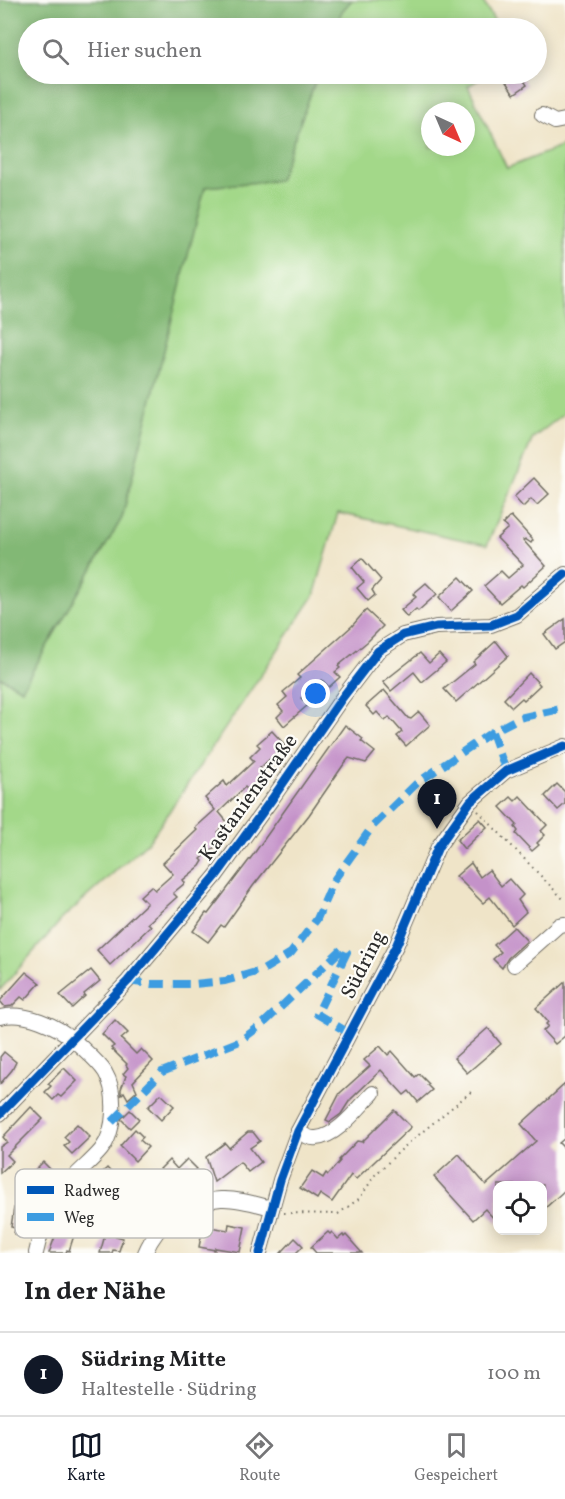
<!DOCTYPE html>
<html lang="de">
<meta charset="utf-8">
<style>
body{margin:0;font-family:Vollkorn,serif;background:#f6f6f6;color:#202124}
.controls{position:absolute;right:18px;bottom:18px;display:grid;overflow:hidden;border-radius:12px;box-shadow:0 3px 15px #0003}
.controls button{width:54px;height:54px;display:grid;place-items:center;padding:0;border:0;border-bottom:2px solid #e0e0e0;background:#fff;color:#202124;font:30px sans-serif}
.compass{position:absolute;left:421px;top:102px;width:54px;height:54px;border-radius:50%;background:#fff;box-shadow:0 3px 15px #0003;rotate:136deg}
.you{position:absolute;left:316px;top:694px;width:21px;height:21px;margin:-15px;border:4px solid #fff;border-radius:50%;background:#1a73e8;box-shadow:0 0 0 9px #1a73e833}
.badge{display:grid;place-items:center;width:39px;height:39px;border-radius:50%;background:#111827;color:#fff;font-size:20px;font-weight:700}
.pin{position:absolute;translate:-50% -50px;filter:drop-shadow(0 2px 3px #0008)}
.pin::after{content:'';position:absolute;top:32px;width:21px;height:18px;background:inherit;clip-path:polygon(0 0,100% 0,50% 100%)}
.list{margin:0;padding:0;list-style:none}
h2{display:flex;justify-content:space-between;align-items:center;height:78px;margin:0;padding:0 24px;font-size:26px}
h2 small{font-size:20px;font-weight:400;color:#757577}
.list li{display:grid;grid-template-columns:39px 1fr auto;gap:18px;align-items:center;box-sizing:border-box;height:84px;padding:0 24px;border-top:2px solid #e0e0e0}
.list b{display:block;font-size:22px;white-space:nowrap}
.list p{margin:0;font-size:20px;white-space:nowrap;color:#757577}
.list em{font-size:20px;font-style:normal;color:#757577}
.icon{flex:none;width:33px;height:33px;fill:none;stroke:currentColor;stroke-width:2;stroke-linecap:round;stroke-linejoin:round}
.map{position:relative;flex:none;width:565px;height:1253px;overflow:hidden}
.search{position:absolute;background:#fff;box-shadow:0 3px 15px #0003;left:18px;right:18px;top:18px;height:66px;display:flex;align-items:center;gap:15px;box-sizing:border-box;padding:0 21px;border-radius:33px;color:#757577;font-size:22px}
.sheet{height:162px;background:#fff}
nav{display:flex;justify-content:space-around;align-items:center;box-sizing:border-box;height:84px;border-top:2px solid #e0e0e0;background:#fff;font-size:16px;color:#757577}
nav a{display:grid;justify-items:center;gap:3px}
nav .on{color:#111827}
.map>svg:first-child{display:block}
.green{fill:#a3d889;stroke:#67825a;stroke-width:1.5;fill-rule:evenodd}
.forest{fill:#82b875;stroke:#567250;stroke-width:1.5}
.building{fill:#c492c9}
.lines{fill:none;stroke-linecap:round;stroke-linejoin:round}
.minor-casing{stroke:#706c62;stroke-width:16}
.path{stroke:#706c62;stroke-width:2;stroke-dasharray:1.5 4.5;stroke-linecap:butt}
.minor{stroke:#fff;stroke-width:14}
.quiet{stroke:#3d9ce1;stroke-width:8;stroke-dasharray:15 8;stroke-linecap:butt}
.cycleway-casing{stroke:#fdfcf7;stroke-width:13}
.cycleway{stroke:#0057b8;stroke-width:9}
.labels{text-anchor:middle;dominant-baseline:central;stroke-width:4.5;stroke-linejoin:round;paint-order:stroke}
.street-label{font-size:21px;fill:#2b2b2b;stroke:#fdfcf7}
.key{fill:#fdfcf7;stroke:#bebdba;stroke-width:1.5}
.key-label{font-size:16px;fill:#2b2b2b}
</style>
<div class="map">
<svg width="565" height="1253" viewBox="0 0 565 1253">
<rect width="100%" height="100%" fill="#fdfcf7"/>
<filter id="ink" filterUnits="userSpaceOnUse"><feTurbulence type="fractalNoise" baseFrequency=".0167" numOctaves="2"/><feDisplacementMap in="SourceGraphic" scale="12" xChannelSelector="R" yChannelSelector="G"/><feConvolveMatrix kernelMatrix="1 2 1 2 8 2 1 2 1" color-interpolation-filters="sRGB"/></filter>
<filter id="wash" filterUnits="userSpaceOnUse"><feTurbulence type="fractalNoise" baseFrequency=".008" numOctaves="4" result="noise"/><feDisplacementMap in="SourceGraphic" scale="24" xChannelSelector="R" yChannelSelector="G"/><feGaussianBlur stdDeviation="1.35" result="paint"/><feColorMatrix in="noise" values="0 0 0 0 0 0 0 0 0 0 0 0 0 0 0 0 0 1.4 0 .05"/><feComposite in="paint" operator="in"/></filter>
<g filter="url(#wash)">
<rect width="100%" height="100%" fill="#efe4c8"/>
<!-- green -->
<g class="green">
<polygon points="352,0 482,0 499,28 335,28 342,11"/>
<path d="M318,74H488L468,86L507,168L565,145V413L533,438L487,545L338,513L314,596L150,840L62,919L0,990V677L22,689L122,518L205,187L279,180ZM430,111H466V147H430Z"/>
</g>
<!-- forest -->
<polygon class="forest" points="0,0 352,0 342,11 335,28 28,28 28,74 318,74 279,180 205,187 122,518 22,689 0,677"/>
<g id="blocks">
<!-- building -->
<g class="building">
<polygon points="513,74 520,74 527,85 514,94 504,79"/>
<polygon points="534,478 549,494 537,505 531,499 523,507 514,497"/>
<polygon points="511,516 533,540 531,543 525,539 523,540 546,566 523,587 521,585 500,603 484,586 501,571 508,578 523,565 497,538 508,528 503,524"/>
<polygon points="362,558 381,580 372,590 375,595 368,601 357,588 364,582 352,567"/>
<polygon points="460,577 473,591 451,611 439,597"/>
<polygon points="426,583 437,594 418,611 416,609 407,617 401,610 416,597 413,594"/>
<polygon points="366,610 383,626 367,642 338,666 340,668 335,672 340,677 329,687 322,680 301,698 308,705 284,726 277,717 283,711 278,705 287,697 283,692 300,678 297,675 352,626"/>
<polygon points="565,619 565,642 555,649 544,634"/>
<polygon points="496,641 508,656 456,702 444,689 475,664 473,662"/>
<polygon points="420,653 429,663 439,654 446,662 422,682 414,672 391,691 383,682"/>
<polygon points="529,673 540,685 524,700 522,698 512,707 504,699"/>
<polygon points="384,690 408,718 411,719 419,712 430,725 406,746 397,736 402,732 389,717 385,721 377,712 374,715 366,706"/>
<polygon points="345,725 363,739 361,741 375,752 366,763 349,758 344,764 309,815 253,886 224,927 221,925 208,942 193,931 206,913 208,914 253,855"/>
<polygon points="272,731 285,745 260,768 267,776 250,792 245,787 219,812 228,823 218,832 224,839 201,859 203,861 200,866 183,880 185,883 173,893 177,897 148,923 151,926 110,965 97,950 147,903 140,896 151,886 155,890 173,874 163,863 197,830 195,828 215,810 205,798 224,781 227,786 254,761 250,757 260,747 257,744"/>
<polygon points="557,784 565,792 565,804 558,810 545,796"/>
<polygon points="520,796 547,825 541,831 545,835 537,843 539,845 532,851 516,834 518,831 515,827 517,825 500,807 511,797 515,801"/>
<polygon points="480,819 487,827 464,849 457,840"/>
<polygon points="471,863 480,877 489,870 501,886 509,879 523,895 518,900 526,912 512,925 490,897 483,903 456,876"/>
<polygon points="514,927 527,941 508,958 502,968 493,959 501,952 494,945"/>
<polygon points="91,970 100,981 84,994 85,996 72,1008 60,995"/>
<polygon points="26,972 40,983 25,1000 21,997 12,1006 5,1007 0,1001"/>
<polygon points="565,982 565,1036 555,1044 543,1031 548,1026 546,1024 548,1022 536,1008"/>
<polygon points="115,1020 128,1033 121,1039 136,1054 141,1049 153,1061 133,1082 137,1091 128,1099 124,1092 121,1095 121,1089 126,1076 123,1074 128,1068 126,1065 127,1064 111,1048 114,1046 102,1034"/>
<polygon points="488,1028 501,1044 467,1073 454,1058"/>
<polygon points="380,1046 388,1055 392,1051 415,1077 419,1074 429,1084 427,1085 432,1090 418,1102 409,1091 404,1095 381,1070 350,1100 341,1114 330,1122 326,1120 340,1093 370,1066 364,1060"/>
<polygon points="4,1052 16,1062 12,1070 0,1084 0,1057"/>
<polygon points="64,1068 77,1081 61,1097 58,1095 53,1100 45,1092 51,1086 48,1084"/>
<polygon points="565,1084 565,1138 559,1143 565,1149 565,1190 543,1210 543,1185 498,1185 498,1223 485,1209 473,1220 434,1177 459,1154 486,1185 536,1141 521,1124"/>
<polygon points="161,1094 174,1106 161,1120 148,1107"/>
<polygon points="31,1107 43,1119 7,1155 13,1161 0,1173 0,1147 7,1142 3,1137"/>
<polygon points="130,1110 139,1119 130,1128 121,1119"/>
<polygon points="394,1110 411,1127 356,1179 351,1175 332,1202 320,1194 317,1199 300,1188 312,1171 323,1178 326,1173 328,1175 340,1161 339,1160 357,1141 362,1142"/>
<polygon points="77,1124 90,1137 72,1154 64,1146 69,1142 64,1137"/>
<polygon points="135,1129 143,1137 140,1140 148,1147 135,1161 120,1146"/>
<polygon points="248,1132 253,1132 260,1141 250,1148 261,1162 248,1172 240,1162 214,1182 206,1157 225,1143 229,1148"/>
<polygon points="187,1159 197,1169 187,1179 183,1174 173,1183 160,1169 169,1160 177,1169"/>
<polygon points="43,1162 56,1175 38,1192 31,1185 36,1181 30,1175"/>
<polygon points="107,1168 120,1182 114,1187 133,1204 143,1193 155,1205 138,1223 129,1215 128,1218 104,1195 101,1198 89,1185"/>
<polygon points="14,1208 32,1212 26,1236 14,1234 15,1228 11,1227"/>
<polygon points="60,1223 76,1229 69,1251 67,1250 66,1253 49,1253"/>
<polygon points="229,1224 245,1227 240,1252 215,1248 215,1250 199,1247 203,1226 228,1230"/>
<polygon points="328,1232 330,1234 332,1232 338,1239 343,1235 344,1237 346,1235 362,1253 316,1253 311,1247"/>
<polygon points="109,1234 123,1238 119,1251 113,1250 112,1253 100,1253 105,1235 109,1236"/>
<polygon points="295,1238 303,1246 296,1253 281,1253"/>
</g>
</g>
</g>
<g filter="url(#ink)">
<use href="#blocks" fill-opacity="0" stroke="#706c62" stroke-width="1.5"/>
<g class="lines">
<!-- minor casing -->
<g class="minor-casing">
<g id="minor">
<polyline points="542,115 555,122 565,120"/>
<polyline points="514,965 559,925 565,924"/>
<path d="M0,1017C25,1011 57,1025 76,1042C85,1051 98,1061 105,1072C117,1092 116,1131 101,1150C90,1163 76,1173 66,1186C51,1205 41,1230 36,1253"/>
<polyline points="0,1114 128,981 216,876 272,799 342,698 378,651 403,635 436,627 491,625 517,615 565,574"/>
<path d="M298,1131C303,1134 309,1139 316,1138C337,1137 359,1107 373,1093"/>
<path d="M145,1253C158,1222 186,1201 221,1199C237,1198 256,1204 272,1208"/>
<polyline points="260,1253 280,1180 298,1131 397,944 438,847 470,802 506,771 565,746"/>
</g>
</g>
<!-- path -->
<g class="path">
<polyline points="478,811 565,901"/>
<polyline points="284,1213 338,1214 360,1198 375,1175 404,1147 472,1091"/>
</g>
<!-- minor -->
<use href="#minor" class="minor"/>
<!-- quiet -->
<g class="quiet">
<polyline points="492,732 506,771"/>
<polyline points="128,981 151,984 193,984 225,981 263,970 291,953 317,919 334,880 372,827 417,783 492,732 519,718 565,708"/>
<polyline points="112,1122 162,1072 240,1041 265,1022 343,948 347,952 317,1014 349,1033"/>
</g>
<!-- cycleway casing -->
<g class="cycleway-casing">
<g id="cycleway">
<polyline points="0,1114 128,981 216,876 272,799 342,698 378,651 403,635 436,627 491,625 517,615 565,574"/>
<polyline points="260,1253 280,1180 298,1131 397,944 438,847 470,802 506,771 565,746"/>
</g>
</g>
<!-- cycleway -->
<use href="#cycleway" class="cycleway"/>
</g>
</g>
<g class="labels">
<!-- street labels -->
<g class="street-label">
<text transform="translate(249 798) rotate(-54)">Kastanienstraße</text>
<text transform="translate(364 965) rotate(-63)">Südring</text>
</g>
</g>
<!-- legend -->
<rect x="15" y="1169" width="198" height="69" rx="9" class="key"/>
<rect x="27" y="1186" width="27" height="8" fill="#0057b8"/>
<rect x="27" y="1213" width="27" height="8" fill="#3d9ce1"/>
<g class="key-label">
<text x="64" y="1196">Radweg</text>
<text x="64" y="1223">Weg</text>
</g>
</svg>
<div class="controls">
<button><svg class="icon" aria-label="locate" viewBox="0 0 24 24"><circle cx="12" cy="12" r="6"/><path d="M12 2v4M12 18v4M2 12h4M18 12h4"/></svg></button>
</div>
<svg class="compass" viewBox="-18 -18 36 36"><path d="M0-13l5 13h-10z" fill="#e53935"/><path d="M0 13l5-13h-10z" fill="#757577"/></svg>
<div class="you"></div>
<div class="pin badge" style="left:437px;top:829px">1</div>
<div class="search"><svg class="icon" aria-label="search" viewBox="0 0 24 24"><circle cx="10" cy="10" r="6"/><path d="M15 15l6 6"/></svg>Hier suchen</div>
</div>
<section class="sheet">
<h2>In der Nähe<small></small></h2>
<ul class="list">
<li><span class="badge">1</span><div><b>Südring Mitte</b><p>Haltestelle · Südring</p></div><em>100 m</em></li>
</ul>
</section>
<nav>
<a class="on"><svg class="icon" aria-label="map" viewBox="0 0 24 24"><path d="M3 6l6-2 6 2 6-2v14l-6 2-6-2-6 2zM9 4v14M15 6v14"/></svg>Karte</a>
<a><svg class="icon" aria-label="directions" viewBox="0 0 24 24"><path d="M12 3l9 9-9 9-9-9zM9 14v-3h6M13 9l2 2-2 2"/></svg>Route</a>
<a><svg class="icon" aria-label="saved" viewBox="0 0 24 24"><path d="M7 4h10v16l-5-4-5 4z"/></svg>Gespeichert</a>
</nav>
